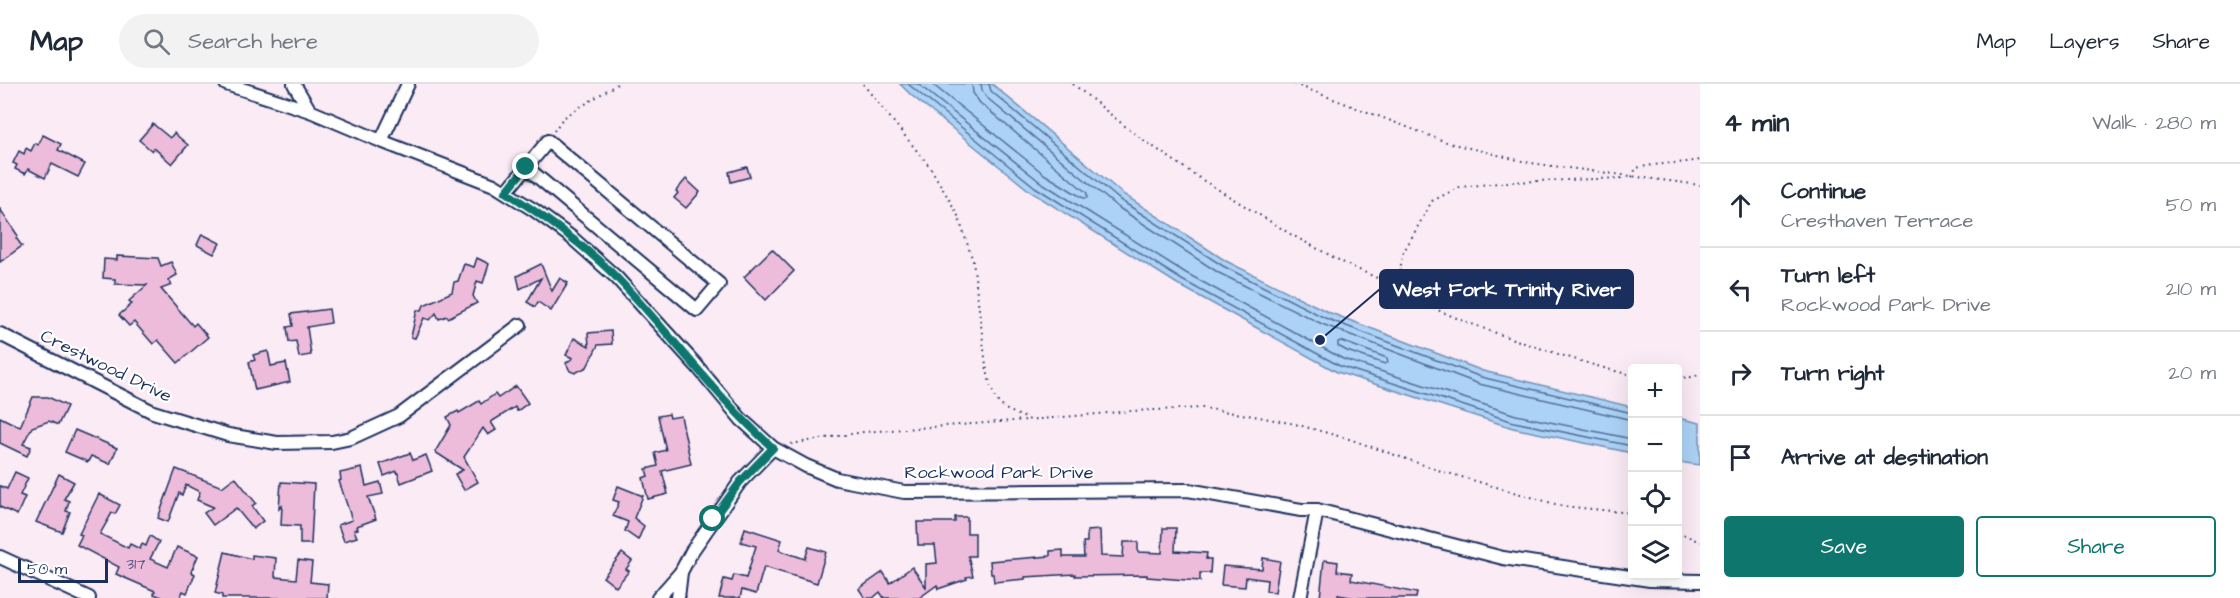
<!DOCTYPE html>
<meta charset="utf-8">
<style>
body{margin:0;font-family:"Architects Daughter",sans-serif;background:#f2f2f3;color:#1f2937}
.controls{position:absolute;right:18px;bottom:18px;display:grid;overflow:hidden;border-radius:6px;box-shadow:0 6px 24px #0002}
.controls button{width:54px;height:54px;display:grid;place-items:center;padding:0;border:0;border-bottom:2px solid #e0e1e3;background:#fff;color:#1f2937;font:30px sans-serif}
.scale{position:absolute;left:18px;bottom:15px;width:90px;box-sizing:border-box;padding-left:6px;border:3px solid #1b2f5e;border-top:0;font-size:16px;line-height:21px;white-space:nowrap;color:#1b2f5e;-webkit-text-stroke:4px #fff;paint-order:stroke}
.stop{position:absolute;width:18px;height:18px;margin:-14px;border:4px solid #0f766e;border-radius:50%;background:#fff}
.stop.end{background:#0f766e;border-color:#fff;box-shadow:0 2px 6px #0008}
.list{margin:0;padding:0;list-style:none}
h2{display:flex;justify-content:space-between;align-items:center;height:78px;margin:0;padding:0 24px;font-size:26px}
h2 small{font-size:20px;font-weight:400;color:#747a83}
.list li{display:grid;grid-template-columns:39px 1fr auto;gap:18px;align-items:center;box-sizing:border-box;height:84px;padding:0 24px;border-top:2px solid #e0e1e3}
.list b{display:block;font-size:22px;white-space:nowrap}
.list p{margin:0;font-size:20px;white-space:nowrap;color:#747a83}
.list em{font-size:20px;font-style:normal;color:#747a83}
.actions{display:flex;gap:12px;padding:18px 24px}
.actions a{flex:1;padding:14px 0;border:2px solid #0f766e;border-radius:6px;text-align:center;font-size:21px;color:#0f766e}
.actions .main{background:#0f766e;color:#fff}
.icon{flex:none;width:33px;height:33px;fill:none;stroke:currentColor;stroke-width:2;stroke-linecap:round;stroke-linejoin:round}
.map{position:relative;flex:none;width:1700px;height:514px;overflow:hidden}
header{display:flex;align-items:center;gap:36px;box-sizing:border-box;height:84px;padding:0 30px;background:#fff;border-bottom:2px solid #e0e1e3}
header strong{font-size:28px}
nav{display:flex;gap:33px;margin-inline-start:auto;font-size:21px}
.search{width:420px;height:54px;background:#f2f2f3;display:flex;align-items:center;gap:15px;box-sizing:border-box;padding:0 21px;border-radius:33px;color:#747a83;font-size:22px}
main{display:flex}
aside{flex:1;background:#fff}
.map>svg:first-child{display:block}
.water{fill:#acd2f5;stroke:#7291b9;stroke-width:1.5}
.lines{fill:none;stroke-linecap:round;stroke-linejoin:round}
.shore{stroke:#55709a;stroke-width:1.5}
.building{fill:#eebcdb;stroke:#1b2f5e;stroke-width:1.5}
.minor-casing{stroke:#1b2f5e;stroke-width:16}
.path{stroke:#1b2f5e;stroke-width:2;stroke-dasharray:1.5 4.5;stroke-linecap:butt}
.minor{stroke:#fff;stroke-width:12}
.route{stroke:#0f766e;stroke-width:8}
.labels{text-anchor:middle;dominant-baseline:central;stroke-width:4.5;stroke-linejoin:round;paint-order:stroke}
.number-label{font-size:15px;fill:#50527d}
.street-label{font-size:18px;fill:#1b2f5e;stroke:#fff}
.leader{fill:none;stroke:#1b2f5e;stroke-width:2}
.callout-dot{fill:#1b2f5e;stroke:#fff;stroke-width:2}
.callout{fill:#1b2f5e;stroke:#1b2f5e;stroke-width:2}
.callout-label{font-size:20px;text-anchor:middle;font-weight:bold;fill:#fff}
</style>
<header>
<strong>Map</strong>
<div class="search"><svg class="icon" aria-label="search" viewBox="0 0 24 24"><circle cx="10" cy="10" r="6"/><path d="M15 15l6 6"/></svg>Search here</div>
<nav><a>Map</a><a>Layers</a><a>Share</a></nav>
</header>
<main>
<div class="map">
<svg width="1700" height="514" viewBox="0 0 1700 514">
<rect width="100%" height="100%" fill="#faebf4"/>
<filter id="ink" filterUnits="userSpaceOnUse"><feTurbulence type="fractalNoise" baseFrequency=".0167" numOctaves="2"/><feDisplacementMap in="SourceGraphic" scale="12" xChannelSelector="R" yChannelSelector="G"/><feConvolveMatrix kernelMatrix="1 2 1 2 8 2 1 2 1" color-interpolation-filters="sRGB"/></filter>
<g filter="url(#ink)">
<!-- water -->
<g class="water">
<polygon points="900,0 992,0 1123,110 1226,177 1328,228 1483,287 1632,323 1632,369 1513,344 1337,288 1179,201 1031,108 911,11"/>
<polygon points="1678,334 1700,339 1700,381 1678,378"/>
</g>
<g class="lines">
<!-- shore -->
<g class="shore">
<polyline points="908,0 1035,103 1182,196 1340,282 1514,338 1632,362"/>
<polyline points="918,0 1039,97 1186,189 1343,275 1516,331 1632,355"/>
<polyline points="932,0 1044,90 1083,114 1087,114 1087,109 980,19 973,9 972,0"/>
<polyline points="981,0 982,6 986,13 1116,122 1219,189 1322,240 1479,300 1632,336"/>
<polyline points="989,0 991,7 1120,116 1223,182 1325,234 1481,293 1632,329"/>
<polygon points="1341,257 1387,274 1388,278 1385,280 1347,267 1338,262 1338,258"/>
</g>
</g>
<!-- building -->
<g class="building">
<polygon points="153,40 170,54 174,49 188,61 172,80 154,64 152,67 139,56"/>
<polygon points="43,51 61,60 58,66 85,80 78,93 52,80 45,94 28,85 25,90 15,85 17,81 13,79 19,67 24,70 26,64 31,67 35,59 38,61"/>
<polygon points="747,83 750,93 731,98 729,88"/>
<polygon points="686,95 700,108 686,124 674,114 678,109 676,107"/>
<polygon points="0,125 18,152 16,154 22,162 0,178"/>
<polygon points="202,150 220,159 214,170 197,161"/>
<polygon points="772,165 794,187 766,216 744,193"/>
<polygon points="117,172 158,174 161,182 171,178 177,191 168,196 172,201 161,205 193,242 196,239 208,253 178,279 158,256 153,260 134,238 129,242 119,231 132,220 129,217 147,201 115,200 115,195 103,194 104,175 117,176"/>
<polygon points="477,174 489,180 483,199 477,197 473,212 477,219 448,234 447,232 439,235 436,229 430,236 424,234 415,254 411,253 417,226 422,226 424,221 452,208 454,198 458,197 464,180 474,183"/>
<polygon points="541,180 552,207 560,194 568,199 551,227 538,218 535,223 527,218 541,194 520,205 517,192"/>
<polygon points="329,225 331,239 307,243 311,271 299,273 296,257 289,258 287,243 293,242 291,230"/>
<polygon points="611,247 612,260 598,261 587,283 575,289 570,287 566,279 573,274 566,271 574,254 589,262 588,249"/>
<polygon points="268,267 271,282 286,279 290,298 255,306 249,278 255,276 253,271"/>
<polygon points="516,302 528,319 517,327 515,323 491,338 496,346 488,351 483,344 464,373 478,398 464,406 455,390 463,386 435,368 451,341 447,333 458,327 459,329 479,317 481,320 495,310 498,314"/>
<polygon points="33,313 48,313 67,322 58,341 49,337 32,343 23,360 31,363 27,372 0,359 0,333 20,343"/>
<polygon points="669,330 670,334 681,332 691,380 662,387 668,410 648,415 643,394 648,392 646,385 658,382 655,369 666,366 658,332"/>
<polygon points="75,346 117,364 110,380 91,372 88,378 65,368"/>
<polygon points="410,369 413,376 426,371 432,387 401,399 397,387 384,392 380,380"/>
<polygon points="362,384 366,402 380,398 383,410 368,413 376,435 357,442 358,445 354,446 357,453 344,457 338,441 352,436 339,397 341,396 340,389"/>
<polygon points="176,385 222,403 235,393 256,419 252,422 263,437 253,445 236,424 213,441 204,429 213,423 197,416 200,408 186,401 182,411 179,409 168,438 158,434"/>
<polygon points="15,388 28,394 20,411 25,413 17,431 0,423 0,402 7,405"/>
<polygon points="59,390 74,398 64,415 69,417 66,427 70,428 62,448 36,438"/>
<polygon points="281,398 314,400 311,460 300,460 300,442 281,441 282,422 279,425"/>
<polygon points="618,402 643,412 634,434 644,442 638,456 625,447 628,438 613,432 619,418 613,416"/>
<polygon points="99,410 120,421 115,430 112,429 100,450 128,464 130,460 140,465 142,460 146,462 150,452 159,458 150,475 168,483 177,463 198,472 191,488 195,490 187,509 183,507 180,514 164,514 154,510 155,507 116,490 119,483 77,461 82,451 79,450"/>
<polygon points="955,433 967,433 967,449 975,449 975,472 968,472 973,492 966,493 967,495 938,505 937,501 919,514 884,514 880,508 873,514 865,514 859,505 883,488 890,499 912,483 926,503 926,480 937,479 935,461 918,461 917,438 955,438"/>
<polygon points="745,444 782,456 779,466 805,475 809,463 826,468 817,499 764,483 756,510 742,506 740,514 719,514 724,495 732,497 734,491 746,494 756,462 741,458"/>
<polygon points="1163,444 1176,444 1175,467 1207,469 1206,475 1211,475 1210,489 1200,489 1200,497 1147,493 1147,491 1075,492 1075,490 1025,493 1025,495 994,498 993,490 991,490 990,477 1050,472 1050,467 1063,466 1063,473 1084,473 1083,458 1087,458 1087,447 1100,446 1101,472 1123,473 1124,458 1138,458 1138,468 1162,469"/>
<polygon points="225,468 252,475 252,471 276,474 275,493 296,495 298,476 312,478 310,498 328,500 327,514 222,514 222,511 215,509"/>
<polygon points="622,469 632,477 626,485 629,487 616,503 603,493"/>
<polygon points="1263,474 1280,477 1275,508 1266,507 1267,496 1246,493 1245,503 1221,501 1223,482 1262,485"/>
<polygon points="1324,476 1338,478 1337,487 1352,489 1351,496 1417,509 1416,514 1356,514 1338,511 1338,514 1320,514"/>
</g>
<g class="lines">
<!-- minor casing -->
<g class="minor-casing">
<g id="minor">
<polyline points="226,0 310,27"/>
<polyline points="294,0 310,27 381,57 494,101 534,126 571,153 616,193 696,281 741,335 773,364 806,382 837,395 904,408 1188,406 1301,426 1317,426 1503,474 1650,496 1700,497"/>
<polyline points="381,57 408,0"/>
<polyline points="506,108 548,57 719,200 697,226 526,83"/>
<polyline points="0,250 153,328 228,351 277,359 332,358 351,354 399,332 520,241"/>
<polyline points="0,473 89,514"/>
<polyline points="658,514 681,488"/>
<polyline points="678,514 681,488 692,467 740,398 773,364"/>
<polyline points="1300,514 1317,426"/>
</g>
</g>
<!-- path -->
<g class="path">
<polyline points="863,0 930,83 957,129 973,177 986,281 991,304 996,316 1005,325 1030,336 1131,327 1203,324 1254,332 1295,340 1349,355 1441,387 1562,422 1632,429"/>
<path d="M1073,0L1136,51L1201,95L1292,151L1346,180L1404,206C1420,228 1599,285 1632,291"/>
<polyline points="1294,0 1449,59 1530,79 1700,101"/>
<polyline points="554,47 563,34 617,0"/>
<path d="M1632,93L1636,84C1657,79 1679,80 1700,76"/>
<polyline points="1402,204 1398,197 1403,169 1432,117 1460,103 1509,98 1624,94"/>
<polyline points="1678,294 1693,293 1700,290"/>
<polyline points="791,360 863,348 1027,336"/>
<polyline points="1678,448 1700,458"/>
</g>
<!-- minor -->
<use href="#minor" class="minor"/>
</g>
</g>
<g class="lines" filter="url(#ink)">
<!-- route -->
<path class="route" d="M526,83L506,108C545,133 585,161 618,195C671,250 716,313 773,364L740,398L713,435"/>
</g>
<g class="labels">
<!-- number labels -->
<g class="number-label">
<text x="136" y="480">317</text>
</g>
<!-- street labels -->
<g class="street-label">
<text transform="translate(106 282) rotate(26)">Crestwood Drive</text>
<text x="999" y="388">Rockwood Park Drive</text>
</g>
</g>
<!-- callouts -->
<path class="leader" d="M1320 256L1380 205"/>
<circle class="callout-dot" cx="1320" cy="256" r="6"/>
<rect class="callout" x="1380" y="186" width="253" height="38" rx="6"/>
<g class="callout-label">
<text x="1507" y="212">West Fork Trinity River</text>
</g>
</svg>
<div class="controls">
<button>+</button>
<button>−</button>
<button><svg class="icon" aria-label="locate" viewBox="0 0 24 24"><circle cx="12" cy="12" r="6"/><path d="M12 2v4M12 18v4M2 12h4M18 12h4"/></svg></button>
<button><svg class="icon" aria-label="layers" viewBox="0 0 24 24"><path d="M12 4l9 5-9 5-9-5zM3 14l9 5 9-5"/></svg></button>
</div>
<div class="scale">50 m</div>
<div class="stop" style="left:713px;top:435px"></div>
<div class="stop end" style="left:526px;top:83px"></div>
</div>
<aside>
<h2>4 min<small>Walk · 280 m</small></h2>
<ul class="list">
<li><svg class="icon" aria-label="ahead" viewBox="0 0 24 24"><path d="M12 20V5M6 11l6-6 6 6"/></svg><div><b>Continue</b><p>Cresthaven Terrace</p></div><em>50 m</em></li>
<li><svg class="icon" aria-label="left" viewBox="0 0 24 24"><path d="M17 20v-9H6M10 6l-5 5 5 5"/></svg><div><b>Turn left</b><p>Rockwood Park Drive</p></div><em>210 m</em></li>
<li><svg class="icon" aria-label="right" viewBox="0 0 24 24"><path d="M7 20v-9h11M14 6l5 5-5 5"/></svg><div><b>Turn right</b></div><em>20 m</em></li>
<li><svg class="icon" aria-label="arrive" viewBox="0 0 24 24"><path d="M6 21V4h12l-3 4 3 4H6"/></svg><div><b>Arrive at destination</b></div></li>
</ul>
<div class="actions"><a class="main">Save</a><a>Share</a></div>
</aside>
</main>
